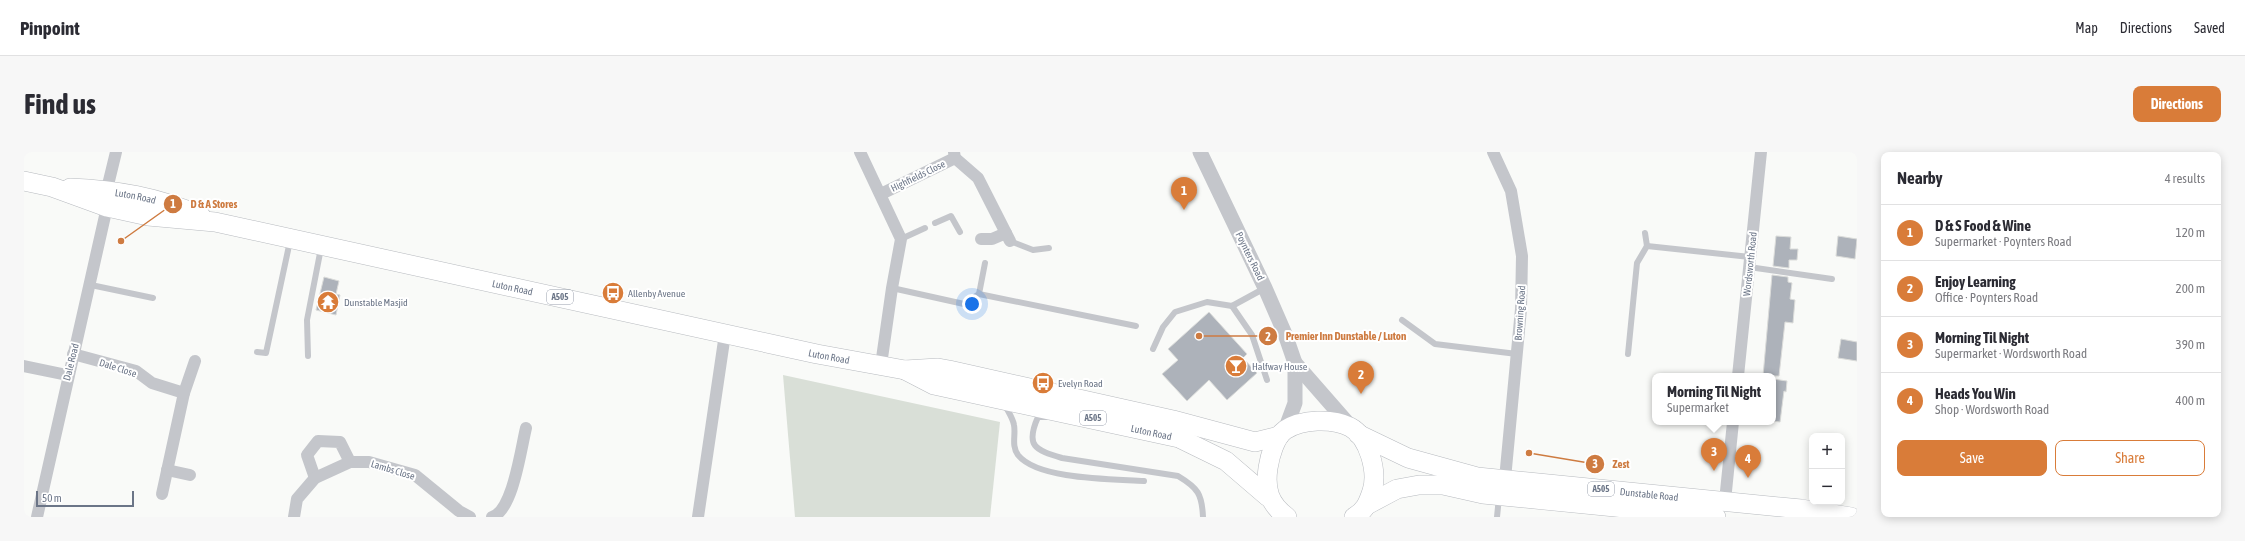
<!DOCTYPE html>
<meta charset="utf-8">
<style>
body{margin:0;font-family:"Asap Condensed",sans-serif;background:#f7f7f7;color:#2b2b33}
.controls{position:absolute;right:12px;bottom:12px;display:grid;overflow:hidden;border-radius:8px;box-shadow:0 2px 10px #0003}
.controls button{width:36px;height:36px;display:grid;place-items:center;padding:0;border:0;border-bottom:1px solid #e1e1e2;background:#fff;color:#2b2b33;font:20px sans-serif}
.scale{position:absolute;left:12px;bottom:10px;width:98px;box-sizing:border-box;padding-left:4px;border:2px solid #6b7587;border-top:0;font-size:11px;line-height:14px;white-space:nowrap;color:#6b7587;-webkit-text-stroke:3px #fff;paint-order:stroke}
.you{position:absolute;left:948px;top:152px;width:14px;height:14px;margin:-10px;border:3px solid #fff;border-radius:50%;background:#1a73e8;box-shadow:0 0 0 6px #1a73e833}
.badge{display:grid;place-items:center;width:26px;height:26px;border-radius:50%;background:#d97c39;color:#fff;font-size:13px;font-weight:700}
.pin{position:absolute;translate:-50% -33px;filter:drop-shadow(0 1px 2px #0008)}
.pin::after{content:'';position:absolute;top:21px;width:14px;height:12px;background:inherit;clip-path:polygon(0 0,100% 0,50% 100%)}
.popup{position:absolute;left:1628px;top:221px;width:124px;height:52px;box-sizing:border-box;display:grid;place-content:center;border-radius:8px;background:#fff;filter:drop-shadow(0 1px 3px #0005);font-size:13px;white-space:nowrap;color:#7c7c81}
.popup b{font-size:15px;color:#2b2b33}
.popup::after{content:'';position:absolute;left:50%;top:100%;margin-left:-8px;border:8px solid transparent;border-top-color:#fff}
.list{margin:0;padding:0;list-style:none}
h2{display:flex;justify-content:space-between;align-items:center;height:52px;margin:0;padding:0 16px;font-size:17px}
h2 small{font-size:13px;font-weight:400;color:#7c7c81}
.list li{display:grid;grid-template-columns:26px 1fr auto;gap:12px;align-items:center;box-sizing:border-box;height:56px;padding:0 16px;border-top:1px solid #e1e1e2}
.list b{display:block;font-size:15px;white-space:nowrap}
.list p{margin:0;font-size:13px;white-space:nowrap;color:#7c7c81}
.list em{font-size:13px;font-style:normal;color:#7c7c81}
.actions{display:flex;gap:8px;padding:12px 16px}
.actions a{flex:1;padding:9px 0;border:1px solid #d97c39;border-radius:8px;text-align:center;font-size:14px;color:#d97c39}
.actions .main{background:#d97c39;color:#fff}
.map{position:relative;flex:none;width:1833px;height:365px;overflow:hidden;border-radius:8px}
header{display:flex;align-items:center;gap:24px;box-sizing:border-box;height:56px;padding:0 20px;background:#fff;border-bottom:1px solid #e1e1e2}
header strong{font-size:19px}
nav{display:flex;gap:22px;margin-inline-start:auto;font-size:14px}
.intro{display:flex;align-items:center;justify-content:space-between;box-sizing:border-box;height:96px;padding:0 24px}
h1{margin:0;font-size:28px}
.button{padding:10px 18px;border-radius:8px;background:#d97c39;color:#fff;font-size:14px;font-weight:700}
main{display:flex;gap:24px;padding:0 24px}
aside{flex:1;background:#fff;border-radius:8px;box-shadow:0 2px 10px #0003}
.map>svg:first-child{display:block}
.green{fill:#d9dfd7}
.building{fill:#adb2ba;stroke:#dbdcda}
.lines{fill:none;stroke-linecap:round;stroke-linejoin:round}
.primary-casing{stroke:#b7babf;stroke-width:20}
.service{stroke:#c4c6cb;stroke-width:6}
.minor{stroke:#c4c6cb;stroke-width:12}
.tertiary{stroke:#c4c6cb;stroke-width:15}
.primary{stroke:#fff;stroke-width:19}
.labels{text-anchor:middle;dominant-baseline:central;stroke-width:4;stroke-linejoin:round;paint-order:stroke}
.shield{fill:#fff;stroke:#979eab;stroke-width:1}
.shield-label{font-size:9px;font-weight:bold;fill:#6b7587}
.street-label{font-size:10px;fill:#6b7587;stroke:#fff}
.poi-label{font-size:10px;fill:#6b7587;stroke:#fff;text-anchor:start}
.leader{fill:none;stroke:#ce7b41;stroke-width:1.5}
.callout-dot{fill:#ce7b41;stroke:#fff;stroke-width:1.5}
.mark-label{font-size:12px;text-anchor:middle;font-weight:bold;fill:#fff}
.callout-label{font-size:11px;text-anchor:middle;font-weight:bold;fill:#ce7b41;stroke:#fff;stroke-width:4;stroke-linejoin:round;paint-order:stroke}
</style>
<header>
<strong>Pinpoint</strong>
<nav><a>Map</a><a>Directions</a><a>Saved</a></nav>
</header>
<div class="intro"><h1>Find us</h1><a class="button">Directions</a></div>
<main>
<div class="map">
<svg width="1833" height="365" viewBox="0 0 1833 365">
<rect width="100%" height="100%" fill="#f9faf8"/>
<!-- green -->
<polygon class="green" points="759,223 976,270 966,365 771,365"/>
<!-- building -->
<g class="building">
<polygon points="1752,84 1767,85 1766,97 1774,97 1773,108 1765,108 1765,116 1749,114"/>
<polygon points="1814,84 1833,87 1831,107 1812,104"/>
<polygon points="1748,123 1764,125 1764,130 1768,131 1766,147 1771,148 1769,171 1761,170 1755,224 1739,224"/>
<polygon points="300,125 315,129 312,142 316,143 312,163 292,158"/>
<polygon points="1185,160 1223,202 1219,206 1233,221 1203,248 1185,228 1163,249 1138,222 1154,208 1144,197"/>
<polygon points="1817,187 1833,190 1833,209 1814,206"/>
<polygon points="1749,227 1763,229 1762,240 1760,239 1756,270 1749,269"/>
</g>
<g class="lines">
<!-- primary casing -->
<g class="primary-casing">
<g id="primary">
<path id="s1" d="M0,29L28,35L83,55L124,64L191,70L793,202L881,218L914,216L925,218L1149,268L1231,290L1255,284"/>
<path id="s2" d="M46,36C93,38 133,45 177,64"/>
<path id="s3" d="M881,218L910,233L1155,286L1202,309L1244,345"/>
<path id="s4" d="M1334,282L1384,306L1453,325L1777,357L1827,365"/>
<polyline points="1343,353 1373,337 1395,333 1419,333 1459,342 1692,365"/>
<path d="M1263,365C1245,352 1241,337 1244,316C1246,304 1251,285 1261,278C1278,267 1308,266 1326,275C1345,285 1354,320 1348,339C1344,351 1341,359 1330,365"/>
</g>
</g>
<!-- service -->
<g class="service">
<polyline points="911,71 927,64 936,80"/>
<polyline points="1621,81 1623,94"/>
<polyline points="877,87 901,76"/>
<polyline points="986,89 1009,98 1025,96"/>
<polyline points="1725,115 1808,127"/>
<polyline points="67,133 129,146"/>
<polyline points="868,136 940,152 955,142 961,111"/>
<polyline points="955,142 1112,174"/>
<polyline points="1208,154 1228,183 1243,228"/>
<polyline points="1378,168 1411,192 1493,202"/>
<polyline points="1129,197 1139,175 1151,160 1183,150 1208,154 1241,136"/>
<polyline points="233,200 242,201 266,89"/>
<polyline points="1604,202 1613,111 1623,94 1726,105"/>
<polyline points="284,204 283,168 297,96"/>
<path d="M980,251C983,258 989,266 990,273C992,283 987,293 994,303C1014,328 1090,327 1120,329"/>
<path d="M1023,265H1014C1001,294 1011,298 1038,306L1154,324C1174,336 1178,342 1179,365"/>
<polyline points="1473,365 1475,345"/>
</g>
<!-- minor -->
<g class="minor">
<polyline points="836,0 877,87 868,136 857,213"/>
<polyline points="930,0 931,6 954,26 986,89"/>
<polyline points="1469,0 1487,39 1498,104 1497,157 1481,327"/>
<polyline points="83,37 92,0"/>
<polyline points="857,42 931,6"/>
<polyline points="957,87 968,87 982,81"/>
<polyline points="49,202 112,219 128,231 160,241 138,342"/>
<polyline points="0,214 43,223"/>
<polyline points="1714,224 1737,0"/>
<polyline points="160,241 171,209"/>
<polyline points="143,318 166,323"/>
<polyline points="291,326 283,303 294,289 316,290 326,310"/>
<polyline points="1701,349 1709,270"/>
<polyline points="13,365 83,55"/>
<polyline points="270,365 273,347 291,326 326,310 345,310 391,323 435,359 446,365"/>
<path d="M468,365C489,359 497,296 502,276"/>
<polyline points="674,365 701,182"/>
</g>
<!-- tertiary -->
<g class="tertiary">
<polyline points="1176,0 1241,136 1261,182 1271,211 1271,251 1261,278"/>
<polyline points="1271,211 1327,275"/>
</g>
<!-- primary -->
<use href="#primary" class="primary"/>
</g>
<!-- icons -->
<defs>
<g id="bus-disc" transform="scale(1.15)"><circle r="9.5" fill="#d97c39" stroke="#fff"/><path d="M-5-6H5V4H4V6H2V4H-2V6H-4V4H-5ZM-3.5-4V0h7V-4ZM-3.5 1.2v1.5H-2V1.2ZM2 1.2v1.5H3.5V1.2Z" fill="#fff"/></g>
<g id="temple-disc" transform="scale(1.15)"><circle r="9.5" fill="#d97c39" stroke="#fff"/><path d="M0-6L5-2H3V0L6.5 2.5H4V6H1.5V3h-3V6H-4V2.5H-6.5L-3 0V-2H-5Z" fill="#fff"/></g>
<g id="bar-disc" transform="scale(1.15)"><circle r="9.5" fill="#d97c39" stroke="#fff"/><path d="M-6-5H6L.8 .8V4.5H3.5V6h-7V4.5H-.8V.8Z" fill="#fff"/></g>
</defs>
<g fill-rule="evenodd">
<use href="#bus-disc" x="589" y="141"/>
<use href="#temple-disc" x="304" y="150"/>
<use href="#bar-disc" x="1212" y="214"/>
<use href="#bus-disc" x="1019" y="231"/>
</g>
<g class="labels">
<!-- shield labels -->
<g class="shield">
<rect x="523" y="138" width="26" height="14" rx="3"/>
<rect x="1056" y="259" width="26" height="14" rx="3"/>
<rect x="1564" y="330" width="26" height="14" rx="3"/>
</g>
<g class="shield-label">
<text x="536" y="145">A505</text>
<text x="1069" y="266">A505</text>
<text x="1577" y="337">A505</text>
</g>
<!-- street labels -->
<g class="street-label">
<text transform="translate(894 24) rotate(-26)">Highfields Close</text>
<text stroke="none"><textPath href="#s2" startOffset="66">Luton Road</textPath></text>
<text transform="translate(1226 104) rotate(64)">Poynters Road</text>
<text transform="translate(1726 112) rotate(-84)">Wordsworth Road</text>
<text stroke="none"><textPath href="#s1" startOffset="501">Luton Road</textPath></text>
<text transform="translate(1496 161) rotate(-86)">Browning Road</text>
<text stroke="none"><textPath href="#s1" startOffset="825">Luton Road</textPath></text>
<text transform="translate(47 210) rotate(-76)">Dale Road</text>
<text transform="translate(94 216) rotate(18)">Dale Close</text>
<text stroke="none"><textPath href="#s3" startOffset="255">Luton Road</textPath></text>
<text transform="translate(369 318) rotate(17)">Lambs Close</text>
<text stroke="none"><textPath href="#s4" startOffset="300">Dunstable Road</textPath></text>
</g>
<!-- poi labels -->
<g class="poi-label">
<text x="604" y="141">Allenby Avenue</text>
<text x="320" y="150">Dunstable Masjid</text>
<text x="1228" y="214">Halfway House</text>
<text x="1034" y="231">Evelyn Road</text>
</g>
</g>
<!-- callouts -->
<path class="leader" d="M97 89L149 52M1175 184L1244 184M1505 301L1571 312"/>
<g class="callout-dot">
<circle cx="97" cy="89" r="4"/>
<circle cx="1175" cy="184" r="4"/>
<circle cx="1505" cy="301" r="4"/>
<circle cx="149" cy="52" r="10"/>
<circle cx="1244" cy="184" r="10"/>
<circle cx="1571" cy="312" r="10"/>
</g>
<g class="mark-label">
<text x="149" y="56">1</text>
<text x="1244" y="189">2</text>
<text x="1571" y="316">3</text>
</g>
<g class="callout-label">
<text x="190" y="56">D &amp; A Stores</text>
<text x="1322" y="188">Premier Inn Dunstable / Luton</text>
<text x="1597" y="316">Zest</text>
</g>
</svg>
<div class="controls">
<button>+</button>
<button>−</button>
</div>
<div class="scale">50 m</div>
<div class="you"></div>
<div class="pin badge" style="left:1160px;top:58px">1</div>
<div class="pin badge" style="left:1337px;top:242px">2</div>
<div class="pin badge" style="left:1690px;top:319px">3</div>
<div class="popup"><b>Morning Til Night</b>Supermarket</div>
<div class="pin badge" style="left:1724px;top:326px">4</div>
</div>
<aside>
<h2>Nearby<small>4 results</small></h2>
<ul class="list">
<li><span class="badge">1</span><div><b>D &amp; S Food &amp; Wine</b><p>Supermarket · Poynters Road</p></div><em>120 m</em></li>
<li><span class="badge">2</span><div><b>Enjoy Learning</b><p>Office · Poynters Road</p></div><em>200 m</em></li>
<li><span class="badge">3</span><div><b>Morning Til Night</b><p>Supermarket · Wordsworth Road</p></div><em>390 m</em></li>
<li><span class="badge">4</span><div><b>Heads You Win</b><p>Shop · Wordsworth Road</p></div><em>400 m</em></li>
</ul>
<div class="actions"><a class="main">Save</a><a>Share</a></div>
</aside>
</main>
